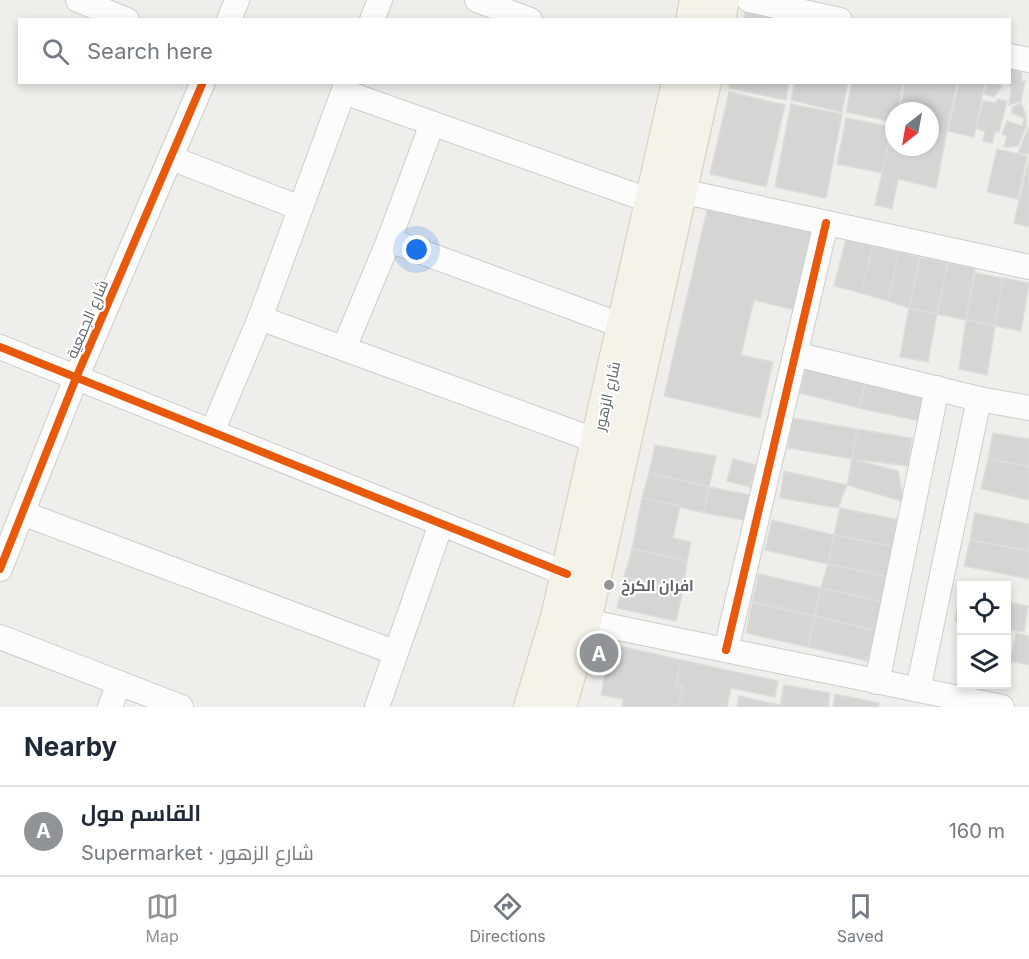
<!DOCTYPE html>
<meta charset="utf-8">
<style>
body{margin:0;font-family:Inter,Cairo,sans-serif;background:#f6f6f7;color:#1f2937}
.controls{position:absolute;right:18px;bottom:18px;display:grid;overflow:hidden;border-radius:0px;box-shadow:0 3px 9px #0003}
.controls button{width:54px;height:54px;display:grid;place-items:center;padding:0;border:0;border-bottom:2px solid #e0e1e3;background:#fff;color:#1f2937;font:30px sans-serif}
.compass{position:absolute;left:885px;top:102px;width:54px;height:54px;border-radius:50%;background:#fff;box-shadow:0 3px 9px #0003;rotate:211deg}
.you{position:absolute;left:417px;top:250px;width:21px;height:21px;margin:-15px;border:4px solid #fff;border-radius:50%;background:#1a73e8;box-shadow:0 0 0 9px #1a73e833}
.badge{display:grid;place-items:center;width:39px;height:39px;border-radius:50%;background:#919496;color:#fff;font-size:20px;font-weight:700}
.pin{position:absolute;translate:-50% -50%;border:3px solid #fff;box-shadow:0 2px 6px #0006}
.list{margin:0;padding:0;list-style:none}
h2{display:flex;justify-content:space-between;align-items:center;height:78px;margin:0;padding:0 24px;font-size:26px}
h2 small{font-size:20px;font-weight:400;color:#747a83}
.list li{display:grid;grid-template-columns:39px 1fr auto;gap:18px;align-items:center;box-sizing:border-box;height:90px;padding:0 24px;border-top:2px solid #e0e1e3}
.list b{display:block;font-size:22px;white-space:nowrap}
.list p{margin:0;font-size:20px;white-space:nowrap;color:#747a83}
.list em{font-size:20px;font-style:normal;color:#747a83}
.icon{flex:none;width:33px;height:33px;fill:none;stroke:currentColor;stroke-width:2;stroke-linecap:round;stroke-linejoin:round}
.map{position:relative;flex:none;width:1029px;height:707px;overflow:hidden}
.search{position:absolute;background:#fff;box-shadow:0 3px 9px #0003;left:18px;right:18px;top:18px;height:66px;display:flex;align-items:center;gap:15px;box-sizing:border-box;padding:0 21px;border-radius:0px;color:#747a83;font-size:22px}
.sheet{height:168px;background:#fff}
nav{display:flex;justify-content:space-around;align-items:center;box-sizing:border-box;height:84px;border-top:2px solid #e0e1e3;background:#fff;font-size:16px;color:#747a83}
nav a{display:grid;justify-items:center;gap:3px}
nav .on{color:#919496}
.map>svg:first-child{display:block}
.building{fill:#d6d5d3;stroke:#deddd9;stroke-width:1.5}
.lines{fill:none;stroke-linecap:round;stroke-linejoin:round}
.minor-casing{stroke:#cbcccc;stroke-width:26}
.major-casing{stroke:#d7ceb8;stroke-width:34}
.minor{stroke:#fdfcfc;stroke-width:24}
.major{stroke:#f4f2e9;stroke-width:32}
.cycleway-casing{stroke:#fff;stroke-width:11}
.cycleway{stroke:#e8590c;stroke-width:8}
.poi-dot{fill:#919496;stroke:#fff;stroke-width:2}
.labels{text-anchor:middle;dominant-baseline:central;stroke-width:4.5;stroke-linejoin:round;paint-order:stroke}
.street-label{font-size:15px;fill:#5f6368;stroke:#fff}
.poi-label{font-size:15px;font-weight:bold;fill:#5f6368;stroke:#fff;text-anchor:start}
</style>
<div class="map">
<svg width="1029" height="707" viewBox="0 0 1029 707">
<rect width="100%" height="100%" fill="#efeeea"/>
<!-- building -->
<g class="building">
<polygon points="745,12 778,20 744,20"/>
<polygon points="1010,67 1022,73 1021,81 1025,81 1021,101 1009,105 1011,90 1009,82"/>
<polygon points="730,82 789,82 786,100 729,88"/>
<polygon points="795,82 848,82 842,112 791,100"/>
<polygon points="852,82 903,82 898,111 894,111 894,122 846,112"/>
<polygon points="905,82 957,82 946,136 936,135 938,125 930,123 930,111 900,111"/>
<polygon points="959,82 985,82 974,137 948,131"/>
<polygon points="988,82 1002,86 994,97 984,94"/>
<polygon points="729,92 785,105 766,187 710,174"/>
<polygon points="998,99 1007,101 999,132 995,131 992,143 983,141 985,131 976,129 983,101 995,103"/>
<polygon points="1021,103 1026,116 1026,126 1018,146 1004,147 1007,136 1002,134 1007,121 1022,126 1024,118 1011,113 1013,107"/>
<polygon points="791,104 842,114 826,198 775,187"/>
<polygon points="846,118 892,127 883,173 837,164"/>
<polygon points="893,125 894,147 930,147 930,133 946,136 936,188 898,179 892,209 875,205"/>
<polygon points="1029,126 1029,154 1018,153"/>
<polygon points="997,149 1027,156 1018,199 987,192"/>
<polygon points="1029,158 1029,227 1014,223"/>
<polygon points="708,206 813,230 795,310 754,300 741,355 773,362 760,418 664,396"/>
<polygon points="846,239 873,246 861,293 834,286"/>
<polygon points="873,246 899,252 888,301 861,293"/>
<polygon points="899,252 920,257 909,308 888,301"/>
<polygon points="920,257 948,263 937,314 909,308"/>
<polygon points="948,263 975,268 966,320 937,314"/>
<polygon points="975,273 1003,278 995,326 966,320"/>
<polygon points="1003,278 1029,283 1021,331 995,326"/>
<polygon points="909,308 937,314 928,362 900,357"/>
<polygon points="966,320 995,326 987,375 959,369"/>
<polygon points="807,362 867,377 859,408 800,393"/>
<polygon points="867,377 931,392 924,422 859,408"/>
<polygon points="793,418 857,429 852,459 788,448"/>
<polygon points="857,429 912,438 908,466 852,459"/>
<polygon points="993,433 1029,439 1029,467 988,459"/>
<polygon points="655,445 716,456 709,487 649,473"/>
<polygon points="733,459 756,465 750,487 727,481"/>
<polygon points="852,459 898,471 904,502 847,485"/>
<polygon points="988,459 1029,467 1029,500 981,489"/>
<polygon points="784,471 847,485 838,508 780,498"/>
<polygon points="649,473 709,487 704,513 642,498"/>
<polygon points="709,487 755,496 750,521 704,513"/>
<polygon points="642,498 680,506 673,538 691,542 687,561 632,549"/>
<polygon points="840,508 900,520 895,547 834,535"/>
<polygon points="975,513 1029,524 1029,551 970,540"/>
<polygon points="772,520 834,535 828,564 765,550"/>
<polygon points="834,535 895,547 889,577 828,564"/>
<polygon points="970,540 1029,551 1029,579 964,566"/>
<polygon points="632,549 687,561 683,590 624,577"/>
<polygon points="828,564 889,577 883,602 821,588"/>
<polygon points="759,574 821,588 815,616 752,602"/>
<polygon points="624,577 683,590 676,621 617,608"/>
<polygon points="821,588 883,602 876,631 815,616"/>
<polygon points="960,594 962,594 962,622 955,621"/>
<polygon points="752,602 815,616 808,647 746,633"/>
<polygon points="1006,602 1028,606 1024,632 1006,629"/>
<polygon points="815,616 876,631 867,661 808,647"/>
<polygon points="1016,633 1029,636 1029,665 1010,661"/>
<polygon points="611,644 681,660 676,686 683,687 678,707 622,707 623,699 601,695"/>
<polygon points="681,660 778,681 775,697 731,688 727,707 678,707 683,687 676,686"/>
<polygon points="784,685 830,693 828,707 780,707"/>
<polygon points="835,694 879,703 878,707 833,707"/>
<polygon points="739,696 780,705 779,707 737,707"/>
</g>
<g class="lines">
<!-- minor casing -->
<g class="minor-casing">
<g id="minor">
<polyline points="78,0 127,20"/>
<polyline points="477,0 530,20"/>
<polyline points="749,0 840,20"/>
<polyline points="229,20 237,0"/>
<polyline points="372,20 380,0"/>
<polyline points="1010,56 1029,60"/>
<polyline points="344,92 651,201"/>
<polyline points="171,158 300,208"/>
<polyline points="681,191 1029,267"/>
<polyline points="389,240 623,326"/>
<polyline points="260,318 597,441"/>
<polyline points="0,347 567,574"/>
<polyline points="344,348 389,240 432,124"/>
<polyline points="795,354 979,399 1029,408"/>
<polyline points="212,432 260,318 347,82"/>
<polyline points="22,513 394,652"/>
<polyline points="0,569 76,378 203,82"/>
<polyline points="585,621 1002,707"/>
<polyline points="0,637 181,707"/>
<polyline points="726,650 826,223"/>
<polyline points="877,682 937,388"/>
<polyline points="918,690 979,399"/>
<polyline points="110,707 119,683"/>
<polyline points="377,707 441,524"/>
</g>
</g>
<!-- major casing -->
<g class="major-casing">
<g id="major">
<polyline points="692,20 696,0"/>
<polyline points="719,20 723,0"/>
<polyline points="530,707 557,617 678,82"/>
<polyline points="560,707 585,621 705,82"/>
</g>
</g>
<!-- minor -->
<use href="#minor" class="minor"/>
<!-- major -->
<use href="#major" class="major"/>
<!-- cycleway casing -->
<g class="cycleway-casing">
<g id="cycleway">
<polyline points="0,347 567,574"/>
<polyline points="0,569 76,378 203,82"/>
<polyline points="726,650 826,223"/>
</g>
</g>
<!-- cycleway -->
<use href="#cycleway" class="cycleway"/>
</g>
<!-- markers -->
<circle class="poi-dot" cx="609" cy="585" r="6"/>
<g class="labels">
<!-- street labels -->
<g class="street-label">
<text transform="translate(87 319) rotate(-67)">شارع الجمعية</text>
<text transform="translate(607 396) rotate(-77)">شارع الزهور</text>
</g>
<!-- poi labels -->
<g class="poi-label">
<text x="621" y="585">افران الكرخ</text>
</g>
</g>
</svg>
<div class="controls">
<button><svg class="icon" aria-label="locate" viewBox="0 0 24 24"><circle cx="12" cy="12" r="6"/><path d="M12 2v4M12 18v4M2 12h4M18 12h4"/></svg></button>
<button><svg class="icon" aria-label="layers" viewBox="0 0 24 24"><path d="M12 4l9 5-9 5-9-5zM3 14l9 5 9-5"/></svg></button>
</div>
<svg class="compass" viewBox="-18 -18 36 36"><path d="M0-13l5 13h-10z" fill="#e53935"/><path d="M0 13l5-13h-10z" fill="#747a83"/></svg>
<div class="you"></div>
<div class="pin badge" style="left:599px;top:653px">A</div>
<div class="search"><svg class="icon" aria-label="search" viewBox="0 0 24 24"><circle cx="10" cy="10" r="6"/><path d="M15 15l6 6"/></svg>Search here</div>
</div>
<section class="sheet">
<h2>Nearby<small></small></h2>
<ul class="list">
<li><span class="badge">A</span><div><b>القاسم مول</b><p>Supermarket · شارع الزهور</p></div><em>160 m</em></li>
</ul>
</section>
<nav>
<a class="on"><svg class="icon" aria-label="map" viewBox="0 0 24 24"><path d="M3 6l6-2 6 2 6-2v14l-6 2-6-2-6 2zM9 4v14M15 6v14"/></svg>Map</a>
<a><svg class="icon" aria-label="directions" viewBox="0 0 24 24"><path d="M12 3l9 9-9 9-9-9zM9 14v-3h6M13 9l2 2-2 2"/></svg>Directions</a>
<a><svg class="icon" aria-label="saved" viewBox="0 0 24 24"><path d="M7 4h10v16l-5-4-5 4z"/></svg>Saved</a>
</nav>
